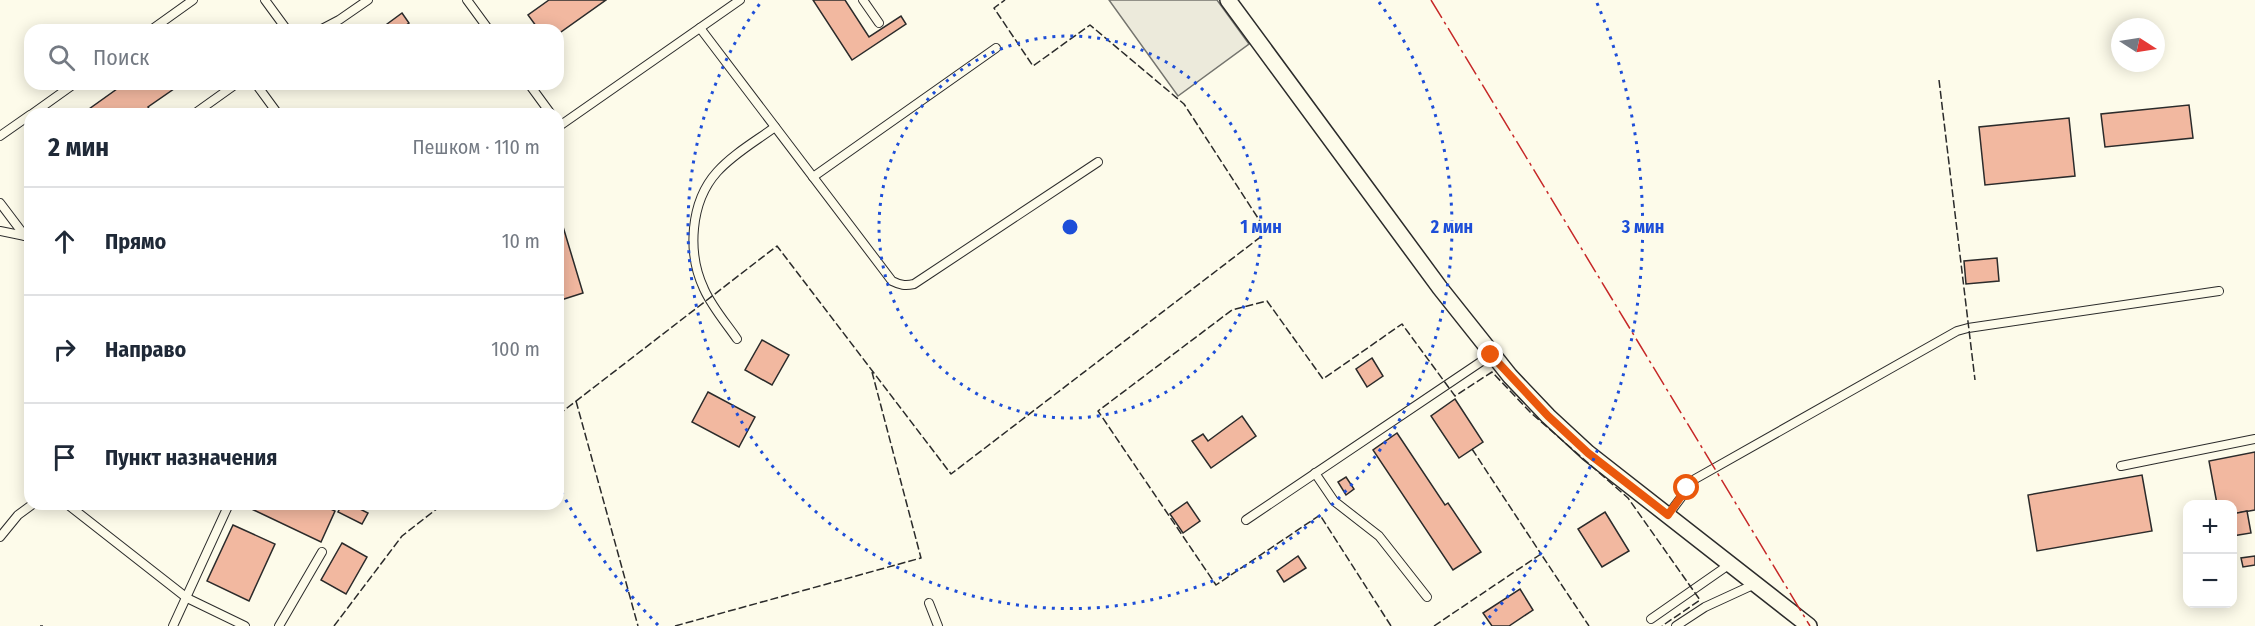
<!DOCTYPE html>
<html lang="ru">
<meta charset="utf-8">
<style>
body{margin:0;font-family:"Fira Sans Condensed",sans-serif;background:#f6f6f7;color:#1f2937}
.controls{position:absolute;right:18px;bottom:18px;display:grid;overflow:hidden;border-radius:12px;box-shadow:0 3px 15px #0003}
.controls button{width:54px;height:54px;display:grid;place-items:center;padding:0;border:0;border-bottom:2px solid #e0e1e3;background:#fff;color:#1f2937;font:30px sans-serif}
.compass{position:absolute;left:2111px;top:18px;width:54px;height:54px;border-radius:50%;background:#fff;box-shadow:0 3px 15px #0003;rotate:102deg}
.stop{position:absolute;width:18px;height:18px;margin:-14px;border:4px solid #ea580c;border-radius:50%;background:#fff}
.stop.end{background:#ea580c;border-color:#fff;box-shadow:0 2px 6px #0008}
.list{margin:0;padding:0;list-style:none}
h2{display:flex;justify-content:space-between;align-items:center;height:78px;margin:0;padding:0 24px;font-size:26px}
h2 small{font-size:20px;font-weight:400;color:#747a83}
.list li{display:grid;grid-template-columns:39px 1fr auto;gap:18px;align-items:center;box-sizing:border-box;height:108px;padding:0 24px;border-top:2px solid #e0e1e3}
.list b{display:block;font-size:22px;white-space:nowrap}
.list em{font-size:20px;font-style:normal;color:#747a83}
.icon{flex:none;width:33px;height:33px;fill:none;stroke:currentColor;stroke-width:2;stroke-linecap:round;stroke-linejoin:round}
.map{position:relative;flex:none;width:2255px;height:626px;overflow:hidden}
.search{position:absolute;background:#fff;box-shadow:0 3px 15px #0003;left:24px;top:24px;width:540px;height:66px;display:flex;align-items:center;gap:15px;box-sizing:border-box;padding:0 21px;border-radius:18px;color:#747a83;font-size:22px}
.panel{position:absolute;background:#fff;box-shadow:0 3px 15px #0003;left:24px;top:108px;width:540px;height:402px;border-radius:18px}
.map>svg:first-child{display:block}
.parking{fill:#eceadb;stroke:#74746e;stroke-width:1.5}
.building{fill:#f2b8a0;stroke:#2b2b2b;stroke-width:1.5}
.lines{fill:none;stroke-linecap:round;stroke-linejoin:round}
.lane-casing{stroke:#2b2b2b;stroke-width:10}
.street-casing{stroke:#2b2b2b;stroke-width:18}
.lane{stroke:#fdfbea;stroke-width:8}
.street{stroke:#fdfbea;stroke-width:15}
.fence{stroke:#2b2b2b;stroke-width:1.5;stroke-dasharray:8 3;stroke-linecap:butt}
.power{stroke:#c62828;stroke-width:1.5;stroke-dasharray:21 4.5 3 4.5;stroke-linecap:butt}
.route{stroke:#ea580c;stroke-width:8}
.ring{fill:none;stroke:#1d4ed8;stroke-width:3;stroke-dasharray:3 6}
.centre{fill:#1d4ed8;stroke:#fdfbea;stroke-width:3}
.ring-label{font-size:18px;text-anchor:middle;font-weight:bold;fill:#1d4ed8;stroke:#fdfbea;stroke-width:4.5;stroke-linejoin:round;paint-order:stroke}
</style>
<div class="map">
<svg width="2255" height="626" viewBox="0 0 2255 626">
<rect width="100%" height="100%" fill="#fdfbea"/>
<!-- parking -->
<polygon class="parking" points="1109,0 1217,0 1249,44 1178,96"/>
<!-- building -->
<g class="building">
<polygon points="549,0 606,0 558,34 558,30 539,30 528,15"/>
<polygon points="813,0 845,0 869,37 901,16 906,24 852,60"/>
<polygon points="402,13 409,23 399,30 379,30"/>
<polygon points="124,84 181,84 148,107 151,112 149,114 82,114"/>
<polygon points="2189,105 2193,138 2105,147 2101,114"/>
<polygon points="2069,118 2075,176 1985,185 1979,127"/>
<polygon points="558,210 583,293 561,300 558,291"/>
<polygon points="1997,258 1999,281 1966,284 1964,261"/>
<polygon points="762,340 789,355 772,385 745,370"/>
<polygon points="1372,358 1383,376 1367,387 1356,369"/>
<polygon points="708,392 755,417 739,447 692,422"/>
<polygon points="1455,399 1483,442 1459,458 1431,416"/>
<polygon points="1242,416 1256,436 1211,468 1192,441 1203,434 1208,441"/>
<polygon points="1397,433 1445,505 1448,503 1481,552 1453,570 1373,450"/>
<polygon points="2255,452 2255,510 2232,514 2232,504 2217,504 2209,461"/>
<polygon points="2142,475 2152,531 2037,551 2028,495"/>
<polygon points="1346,477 1354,489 1346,495 1338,482"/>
<polygon points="1187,502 1200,521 1183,533 1170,514"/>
<polygon points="241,504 320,504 335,511 321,542"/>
<polygon points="342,504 350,504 368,513 362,524 338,512"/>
<polygon points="2247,511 2251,533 2232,536 2232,514"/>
<polygon points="1605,512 1629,551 1602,567 1578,529"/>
<polygon points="233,525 275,544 249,601 207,581"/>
<polygon points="342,543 367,557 346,594 321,580"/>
<polygon points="1298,556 1306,568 1284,582 1277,571"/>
<polygon points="2255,556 2255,565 2243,567 2241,558"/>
<polygon points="1520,589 1533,610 1509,626 1492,626 1483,613"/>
</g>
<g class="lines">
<!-- lane casing -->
<g class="lane-casing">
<g id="lane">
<polyline points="265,0 287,30"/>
<polyline points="467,0 489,30"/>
<polyline points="863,0 879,23"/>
<path d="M700,28L892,281C900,285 905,286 914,284L1098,162"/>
<polyline points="151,30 193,0"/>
<polyline points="320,30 339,20 368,0"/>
<polyline points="256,84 278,114"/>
<polyline points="529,84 551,114"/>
<polyline points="32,114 74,84"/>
<polyline points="194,114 236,84"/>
<polyline points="558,127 740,0"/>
<polyline points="0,136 30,115"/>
<polyline points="813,177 996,48"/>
<polyline points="0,203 25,236"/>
<polyline points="0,231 25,236"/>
<path d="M737,339C726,323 712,307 704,289C687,253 690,202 717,172C733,154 756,141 775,127"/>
<polyline points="2121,466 2255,439"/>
<polyline points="1315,473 1334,501 1379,536 1427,597"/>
<polyline points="67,504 187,598 245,626"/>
<polyline points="1668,515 1695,479 1957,331 1968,328 2219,291"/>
<polyline points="1246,520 1491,355"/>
<polyline points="0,537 18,515 33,504"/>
<polyline points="929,603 938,626"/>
<polyline points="1651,619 1730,564"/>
<polyline points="173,626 229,504"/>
<polyline points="279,626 322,552"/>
<polyline points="1676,626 1705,607 1755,584"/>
</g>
</g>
<!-- street casing -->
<g class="street-casing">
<polyline id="street" points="1228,0 1440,288 1510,376 1548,416 1588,453 1809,626"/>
</g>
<!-- lane -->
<use href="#lane" class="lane"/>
<!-- street -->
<use href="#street" class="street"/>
<!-- fence -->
<g class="fence">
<polyline points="1939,80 1975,380"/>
<polyline points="576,401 638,626"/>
<polyline points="558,415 777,246 951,474 1267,232 1184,104 1090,25 1033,66 994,8 1005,0"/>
<polyline points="1472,449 1541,554"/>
<polyline points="40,626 43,626"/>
<polyline points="334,626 402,536 443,504"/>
<polyline points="675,626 921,558 872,372"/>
<polyline points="1391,626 1320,515 1216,585 1098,411 1232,310 1267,301 1323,379 1402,324 1455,396 1492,372 1531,413 1628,498 1700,600 1662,626"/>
<polyline points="1434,626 1541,554 1589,626"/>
</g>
<!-- power -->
<polyline class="power" points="1431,0 1810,626"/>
</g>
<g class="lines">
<!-- route -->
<polyline class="route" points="1491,355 1548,416 1588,453 1668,515 1687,488"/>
</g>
<!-- distance rings -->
<g class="ring">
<circle cx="1070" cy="227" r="191"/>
<path d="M1379 2A382 382 0 1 1 761 2"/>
<path d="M658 625A573 573 0 0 1 559 487M1597 3A573 573 0 0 1 1482 625"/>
</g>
<circle cx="1070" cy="227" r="9" class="centre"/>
<g class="ring-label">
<text x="1261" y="233">1 мин</text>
<text x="1452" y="233">2 мин</text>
<text x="1643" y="233">3 мин</text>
</g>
</svg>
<div class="controls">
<button>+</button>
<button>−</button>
</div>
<svg class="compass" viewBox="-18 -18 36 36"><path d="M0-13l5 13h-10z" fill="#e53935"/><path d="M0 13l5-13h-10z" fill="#747a83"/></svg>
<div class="stop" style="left:1687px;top:488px"></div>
<div class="stop end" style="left:1491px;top:355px"></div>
<div class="search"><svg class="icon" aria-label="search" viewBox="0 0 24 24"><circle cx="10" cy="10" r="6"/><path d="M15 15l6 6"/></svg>Поиск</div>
<section class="panel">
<h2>2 мин<small>Пешком · 110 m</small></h2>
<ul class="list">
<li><svg class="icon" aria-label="ahead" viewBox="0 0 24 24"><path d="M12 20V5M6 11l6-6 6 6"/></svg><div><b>Прямо</b></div><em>10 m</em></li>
<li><svg class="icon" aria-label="right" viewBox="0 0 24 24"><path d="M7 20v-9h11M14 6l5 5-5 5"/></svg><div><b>Направо</b></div><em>100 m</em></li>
<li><svg class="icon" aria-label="arrive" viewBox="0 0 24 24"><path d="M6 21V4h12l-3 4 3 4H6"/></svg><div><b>Пункт назначения</b></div></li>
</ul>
</section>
</div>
